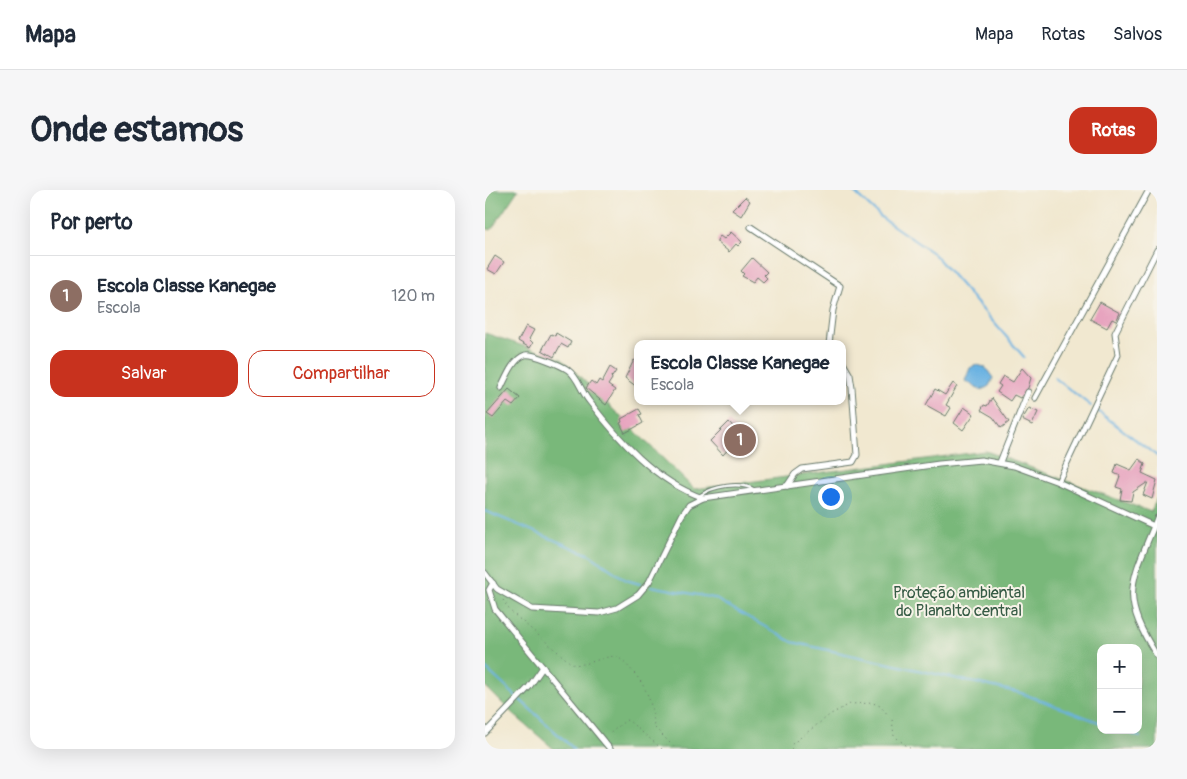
<!DOCTYPE html>
<html lang="pt">
<meta charset="utf-8">
<style>
body{margin:0;font-family:Pangolin,sans-serif;background:#f6f6f7;color:#1f2937}
.controls{position:absolute;right:15px;bottom:15px;display:grid;overflow:hidden;border-radius:10px;box-shadow:0 5px 20px #0002}
.controls button{width:45px;height:45px;display:grid;place-items:center;padding:0;border:0;border-bottom:1px solid #e0e1e3;background:#fff;color:#1f2937;font:25px sans-serif}
.you{position:absolute;left:345px;top:306px;width:18px;height:18px;margin:-12px;border:4px solid #fff;border-radius:50%;background:#1a73e8;box-shadow:0 0 0 8px #1a73e833}
.badge{display:grid;place-items:center;width:32px;height:32px;border-radius:50%;background:#c8321e;color:#fff;font-size:16px;font-weight:700}
.pin{position:absolute;translate:-50% -50%;border:2px solid #fff;box-shadow:0 1px 5px #0006}
.popup{position:absolute;left:149px;top:150px;width:212px;height:65px;box-sizing:border-box;display:grid;place-content:center;border-radius:10px;background:#fff;filter:drop-shadow(0 1px 4px #0005);font-size:16px;white-space:nowrap;color:#747a83}
.popup b{font-size:19px;color:#1f2937}
.popup::after{content:'';position:absolute;left:50%;top:100%;margin-left:-10px;border:10px solid transparent;border-top-color:#fff}
.list{margin:0;padding:0;list-style:none}
h2{display:flex;justify-content:space-between;align-items:center;height:65px;margin:0;padding:0 20px;font-size:21px}
h2 small{font-size:16px;font-weight:400;color:#747a83}
.list li{display:grid;grid-template-columns:32px 1fr auto;gap:15px;align-items:center;box-sizing:border-box;height:80px;padding:0 20px;border-top:1px solid #e0e1e3}
.list b{display:block;font-size:19px;white-space:nowrap}
.list p{margin:0;font-size:16px;white-space:nowrap;color:#747a83}
.list em{font-size:16px;font-style:normal;color:#747a83}
.actions{display:flex;gap:10px;padding:15px 20px}
.actions a{flex:1;padding:11px 0;border:1px solid #c8321e;border-radius:15px;text-align:center;font-size:18px;color:#c8321e}
.actions .main{background:#c8321e;color:#fff}
.map{position:relative;flex:none;width:672px;height:559px;overflow:hidden;border-radius:15px}
header{display:flex;align-items:center;gap:30px;box-sizing:border-box;height:70px;padding:0 25px;background:#fff;border-bottom:1px solid #e0e1e3}
header strong{font-size:24px}
nav{display:flex;gap:28px;margin-inline-start:auto;font-size:18px}
.intro{display:flex;align-items:center;justify-content:space-between;box-sizing:border-box;height:120px;padding:0 30px}
h1{margin:0;font-size:35px}
.button{padding:12px 22px;border-radius:15px;background:#c8321e;color:#fff;font-size:18px;font-weight:700}
main{display:flex;gap:30px;padding:0 30px}
aside{flex:1;background:#fff;border-radius:15px;box-shadow:0 5px 20px #0002}
.map>svg:first-child{display:block}
.forest{fill:#79b87a;stroke:#4c7a57;fill-rule:evenodd}
.water{fill:#6ab2e2;stroke:#44788b}
.lines{fill:none;stroke-linecap:round;stroke-linejoin:round}
.stream{stroke:#6ab2e2;stroke-width:2}
.building{fill:#e7a4bf}
.service-casing{stroke:#68796b;stroke-width:4.5}
.minor-casing{stroke:#68796b;stroke-width:7}
.path{stroke:#68796b;stroke-width:1;stroke-dasharray:1 4;stroke-linecap:butt}
.service{stroke:#fff;stroke-width:2.5}
.minor{stroke:#fff;stroke-width:5}
.labels{text-anchor:middle;dominant-baseline:central;stroke-width:4;stroke-linejoin:round;paint-order:stroke}
.park-label{font-size:16px;fill:#375c46;stroke:#f7f3e8}
</style>
<header>
<strong>Mapa</strong>
<nav><a>Mapa</a><a>Rotas</a><a>Salvos</a></nav>
</header>
<div class="intro"><h1>Onde estamos</h1><a class="button">Rotas</a></div>
<main>
<aside>
<h2>Por perto<small></small></h2>
<ul class="list">
<li><span class="badge" style="background:#8d6e63">1</span><div><b>Escola Classe Kanegae</b><p>Escola</p></div><em>120 m</em></li>
</ul>
<div class="actions"><a class="main">Salvar</a><a>Compartilhar</a></div>
</aside>
<div class="map">
<svg width="672" height="559" viewBox="0 0 672 559">
<rect width="100%" height="100%" fill="#f7f3e8"/>
<filter id="ink" filterUnits="userSpaceOnUse"><feTurbulence type="fractalNoise" baseFrequency=".02" numOctaves="2"/><feDisplacementMap in="SourceGraphic" scale="10" xChannelSelector="R" yChannelSelector="G"/><feConvolveMatrix kernelMatrix="1 2 1 2 8 2 1 2 1" color-interpolation-filters="sRGB"/></filter>
<filter id="wash" filterUnits="userSpaceOnUse"><feTurbulence type="fractalNoise" baseFrequency=".0096" numOctaves="4" result="noise"/><feDisplacementMap in="SourceGraphic" scale="20" xChannelSelector="R" yChannelSelector="G"/><feGaussianBlur stdDeviation="1.12" result="paint"/><feColorMatrix in="noise" values="0 0 0 0 0 0 0 0 0 0 0 0 0 0 0 0 0 1.4 0 .05"/><feComposite in="paint" operator="in"/></filter>
<g filter="url(#wash)">
<rect width="100%" height="100%" fill="#f1e8d0"/>
<!-- forest -->
<g class="forest">
<polygon points="0,0 33,0 6,40 0,38"/>
<path d="M0,143L77,169L209,299L501,261L666,322L672,308V559H69L27,523L0,496ZM616,458H653V540H616Z"/>
</g>
<!-- water -->
<polygon class="water" points="491,175 500,177 508,188 504,196 497,200 480,191 485,178"/>
<g class="lines">
<!-- stream -->
<g class="stream">
<polyline points="367,0 397,28 449,64 539,167"/>
<polyline points="570,188 606,216"/>
<polyline points="610,219 672,266"/>
<polyline points="0,321 105,365 141,390 155,394"/>
<polyline points="166,396 229,408 307,452 536,503 616,533"/>
<polyline points="0,478 89,559"/>
<polyline points="636,540 655,547"/>
</g>
</g>
<g id="blocks">
<!-- building -->
<g class="building">
<polygon points="260,7 265,11 256,26 247,20"/>
<polygon points="246,42 257,52 253,56 251,54 244,62 232,52 232,50 235,46 239,49"/>
<polygon points="10,66 19,72 11,84 2,79"/>
<polygon points="267,68 282,82 279,85 282,88 278,92 272,87 268,92 257,86 259,84 256,81"/>
<polygon points="615,112 635,123 631,131 627,129 622,138 605,129"/>
<polygon points="41,136 49,140 44,149 48,153 45,158 33,151"/>
<polygon points="71,143 86,152 83,158 76,154 69,167 57,160 66,144 70,146"/>
<polygon points="149,170 152,172 152,197 140,188"/>
<polygon points="125,177 131,181 127,187 126,186 127,189 123,195 130,200 121,215 101,198 106,191 111,195 114,190 117,192"/>
<polygon points="537,178 546,188 543,198 535,208 529,205 525,211 512,202 516,196 513,194 518,186 528,192"/>
<polygon points="468,193 472,196 461,215 466,218 461,226 441,215 450,199 460,205"/>
<polygon points="24,199 35,208 28,216 22,212 8,228 2,224"/>
<polygon points="507,208 524,232 516,238 508,227 496,220 499,215 502,216"/>
<polygon points="479,217 489,224 478,240 469,233"/>
<polygon points="544,218 553,222 547,235 537,230"/>
<polygon points="154,219 157,224 154,225 158,233 140,243 135,233 137,232 136,229"/>
<polygon points="244,232 256,245 238,265 225,251"/>
<polygon points="654,269 660,274 657,283 672,290 667,309 658,305 663,292 648,302 646,311 635,310 637,299 631,297 635,286 629,283 632,274 646,280"/>
</g>
</g>
</g>
<g filter="url(#ink)">
<use href="#blocks" fill-opacity="0" stroke="#68796b" stroke-width="1"/>
<g class="lines">
<!-- service casing -->
<g class="service-casing">
<path id="service" d="M214,306C228,296 255,291 270,300"/>
</g>
<!-- minor casing -->
<g class="minor-casing">
<g id="minor">
<polyline points="266,37 355,96 348,120 344,154"/>
<path d="M16,198C21,188 28,169 40,165C47,163 76,175 83,180C93,187 96,201 104,211C133,249 171,292 218,308"/>
<polyline points="550,208 664,0"/>
<polyline points="515,272 543,202"/>
<polyline points="573,292 633,165 630,143 672,60"/>
<polyline points="302,296 310,284 317,279 368,272 372,265 367,198 365,185 358,173"/>
<polyline points="669,336 672,328"/>
<path d="M0,383L12,399L47,419L114,423L132,418L153,405L164,392L197,325L204,315L218,308L454,274L496,270L529,276L573,292L669,336C644,396 636,408 672,466"/>
<polyline points="8,393 4,400 10,419 125,559"/>
<polyline points="0,543 44,497 58,477"/>
</g>
</g>
<!-- path -->
<g class="path">
<path d="M18,410L25,421L87,474C102,477 116,466 132,466C157,488 167,504 169,537L191,559"/>
<polyline points="122,546 141,530 144,531 177,559"/>
<polyline points="306,559 307,554 346,524 365,514 388,513 395,516 407,529 409,546 426,559"/>
</g>
<!-- service -->
<use href="#service" class="service"/>
<!-- minor -->
<use href="#minor" class="minor"/>
</g>
</g>
<g class="labels">
<!-- park labels -->
<g class="park-label">
<text x="474" y="403">Proteção ambiental<tspan x="474" dy="18">do Planalto central</tspan></text>
</g>
</g>
</svg>
<div class="controls">
<button>+</button>
<button>−</button>
</div>
<div class="you"></div>
<div class="pin badge" style="left:255px;top:250px;background:#8d6e63">1</div>
<div class="popup"><b>Escola Classe Kanegae</b>Escola</div>
</div>
</main>
